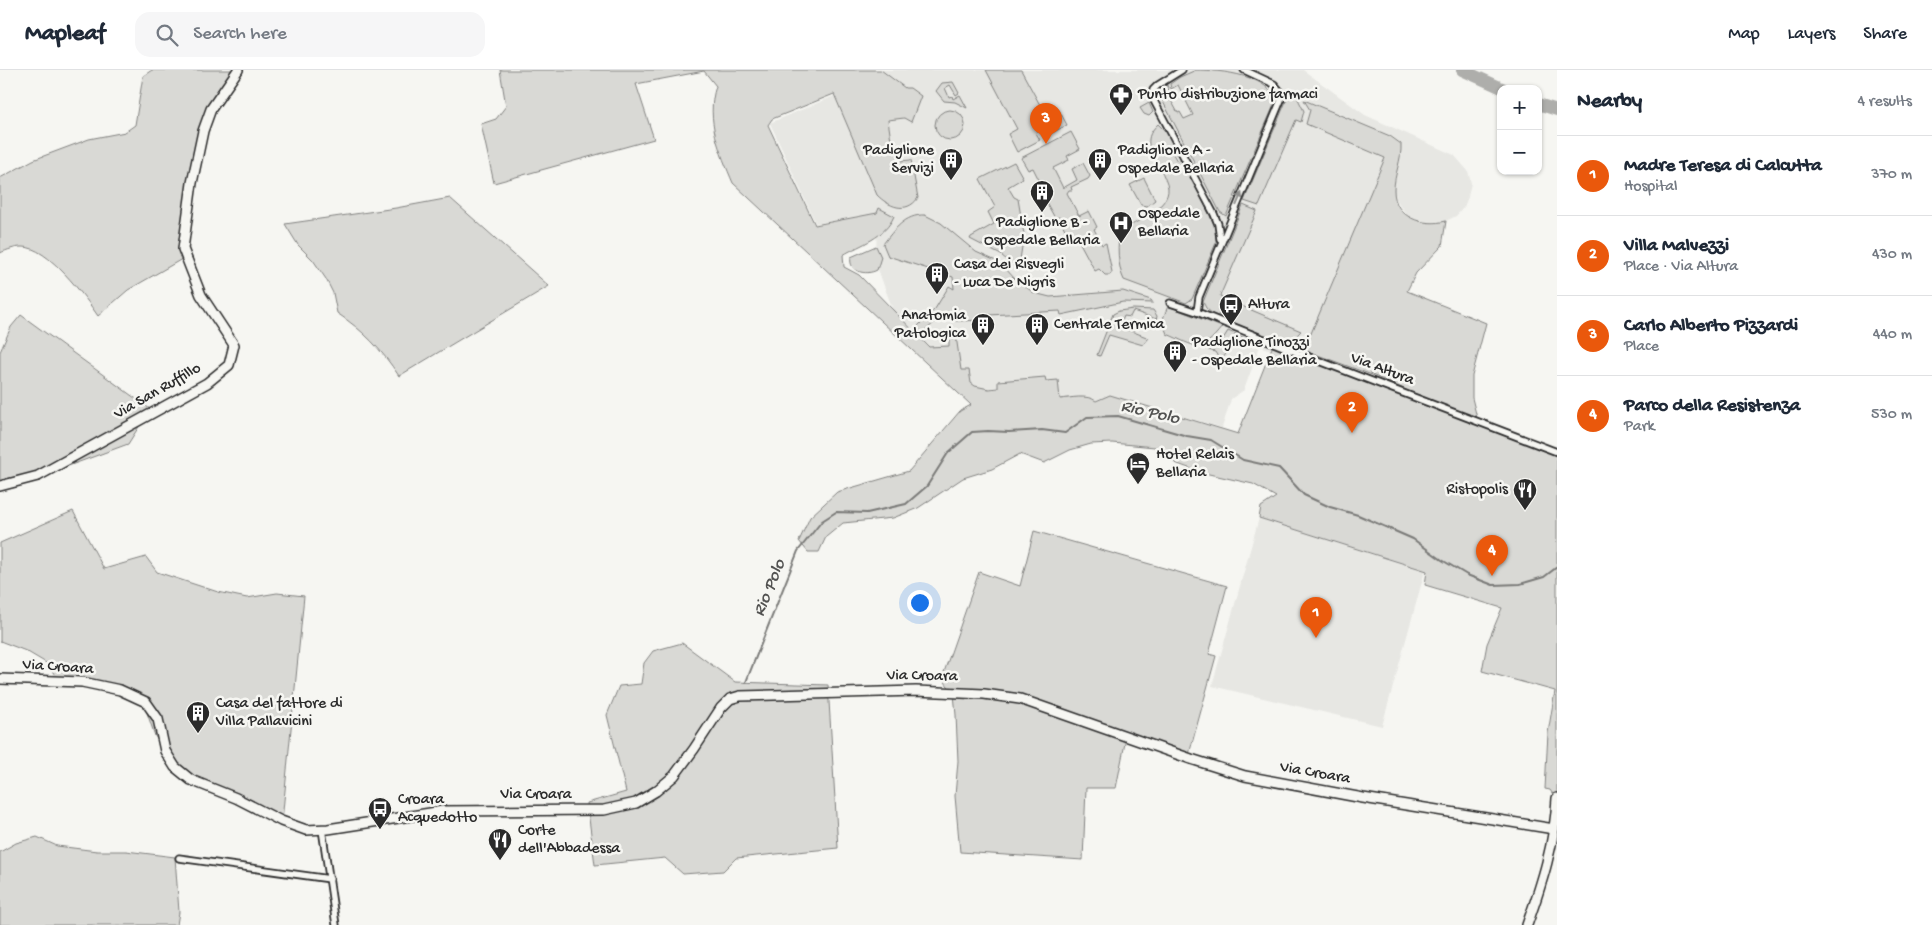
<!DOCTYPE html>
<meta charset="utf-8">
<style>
body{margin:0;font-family:"Gochi Hand",sans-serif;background:#f6f6f7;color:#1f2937}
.controls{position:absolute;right:15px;top:15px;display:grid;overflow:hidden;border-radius:10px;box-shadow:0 1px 4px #0004}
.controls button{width:45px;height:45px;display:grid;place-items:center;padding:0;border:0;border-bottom:1px solid #e0e1e3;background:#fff;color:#1f2937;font:25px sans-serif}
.you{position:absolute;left:919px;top:532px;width:18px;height:18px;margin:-12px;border:4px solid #fff;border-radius:50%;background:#1a73e8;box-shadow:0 0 0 8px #1a73e833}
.badge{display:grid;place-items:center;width:32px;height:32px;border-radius:50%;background:#ea580c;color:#fff;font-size:16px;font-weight:700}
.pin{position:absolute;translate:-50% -41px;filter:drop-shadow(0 1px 2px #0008)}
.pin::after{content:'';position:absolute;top:26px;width:18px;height:15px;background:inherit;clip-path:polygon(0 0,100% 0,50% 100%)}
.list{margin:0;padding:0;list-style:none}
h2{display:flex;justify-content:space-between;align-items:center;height:65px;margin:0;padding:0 20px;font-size:21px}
h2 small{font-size:16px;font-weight:400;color:#747a83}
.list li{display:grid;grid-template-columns:32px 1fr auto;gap:15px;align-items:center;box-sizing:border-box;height:80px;padding:0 20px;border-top:1px solid #e0e1e3}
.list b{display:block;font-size:19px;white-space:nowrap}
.list p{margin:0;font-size:16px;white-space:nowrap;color:#747a83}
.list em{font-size:16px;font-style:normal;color:#747a83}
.icon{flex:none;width:28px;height:28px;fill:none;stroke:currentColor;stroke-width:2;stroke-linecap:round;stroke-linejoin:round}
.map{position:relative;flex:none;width:1557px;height:855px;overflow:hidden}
header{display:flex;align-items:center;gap:30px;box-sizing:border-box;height:70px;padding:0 25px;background:#fff;border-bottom:1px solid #e0e1e3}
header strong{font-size:24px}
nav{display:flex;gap:28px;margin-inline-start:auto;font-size:18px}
.search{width:350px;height:45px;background:#f6f6f7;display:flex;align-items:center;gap:12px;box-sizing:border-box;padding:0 18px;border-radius:15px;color:#747a83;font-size:19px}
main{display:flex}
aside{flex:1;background:#fff}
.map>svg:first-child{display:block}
.built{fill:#e7e7e3}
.green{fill:#d9d9d5;stroke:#828280}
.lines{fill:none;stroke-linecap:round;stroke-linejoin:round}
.stream{stroke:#7a7a78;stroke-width:2}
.river{stroke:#aeaeab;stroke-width:12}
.street-casing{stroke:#2b2b2b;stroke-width:9}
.secondary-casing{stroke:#2b2b2b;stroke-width:12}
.street{stroke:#f6f6f2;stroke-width:5.5}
.secondary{stroke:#f6f6f2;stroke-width:9}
.oneway{fill:#90908e}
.labels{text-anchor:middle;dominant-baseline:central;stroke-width:5;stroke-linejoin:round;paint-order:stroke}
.poi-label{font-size:16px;fill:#2b2b2b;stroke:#f6f6f2;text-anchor:start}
.street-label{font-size:16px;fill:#2b2b2b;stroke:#f6f6f2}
.water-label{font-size:18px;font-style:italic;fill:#525251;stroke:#f6f6f2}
</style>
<header>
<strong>Mapleaf</strong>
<div class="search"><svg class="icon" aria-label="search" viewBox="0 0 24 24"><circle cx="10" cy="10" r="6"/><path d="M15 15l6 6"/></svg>Search here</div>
<nav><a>Map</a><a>Layers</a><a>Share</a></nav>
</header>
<main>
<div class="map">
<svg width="1557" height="855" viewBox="0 0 1557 855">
<rect width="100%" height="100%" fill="#f6f6f2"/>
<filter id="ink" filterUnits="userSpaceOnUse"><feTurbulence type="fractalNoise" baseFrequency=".02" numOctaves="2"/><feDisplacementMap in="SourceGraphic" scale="10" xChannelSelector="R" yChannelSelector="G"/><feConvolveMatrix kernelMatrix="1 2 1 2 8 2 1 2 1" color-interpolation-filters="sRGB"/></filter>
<g filter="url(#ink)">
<!-- built -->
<g class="built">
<polygon points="859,0 1303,0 1365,45 1454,85 1468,101 1471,113 1468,127 1464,137 1456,146 1446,151 1432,154 1418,152 1407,146 1396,129 1394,121 1396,101 1315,297 1260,276 1244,320 1231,329 1222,358 1110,325 1088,334 982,330 893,240 876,194 877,143 816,154 770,53 834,26"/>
<polygon points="1259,448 1425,501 1382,656 1212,616"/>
</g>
<!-- green -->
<g class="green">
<path d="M152,0H244L206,52L182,189L128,220L98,246C85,227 48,176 22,177C15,177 7,180 0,183V108L33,90L89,69L125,62L135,55L143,6Z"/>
<path d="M500,0H881L905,18H910L921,26L911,52L904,48L888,50L892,77H896L899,91L911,90L918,128C906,145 888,136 877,125L834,24L772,49L768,55L815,155L877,143L879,138L894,146C885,168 861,174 843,185L844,197L859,205L929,277L949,276V267L956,266L961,300H969L971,313L975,316L989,319L998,318V311L1045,307L1046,311L1058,310L1060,329C1071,328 1087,324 1096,331L1110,325L1238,364L1273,275L1467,347L1372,305L1304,280L1385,88L1306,54L1310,40L1304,30L1390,66L1401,74C1402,90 1394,104 1394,120C1394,148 1424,157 1446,151L1442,176L1416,203L1407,221L1486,253L1472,306V328L1478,352L1557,382V730L1550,720L1545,719L1548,663L1555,621L1482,601L1487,574L1502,538L1425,515L1427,501L1259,448L1261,437L1276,427L1253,414L1200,402L1175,393L1155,377L1112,373L1091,374L1070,380L1044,393L1020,384L992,399L963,408L918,438L893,448L843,453L826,467L819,482H808L799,471L810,447L837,422L909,401L960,341L971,335L733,113C720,82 705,50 716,16L704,1L636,14L654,69L494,113L481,54L496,49L506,36Z"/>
<polygon points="986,0 1021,0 1046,46 1059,40 1067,55 1048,65 1044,58 1039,59 1036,63 1040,70 1017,82 1008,64 1017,59"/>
<path d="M1196,0C1218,0 1277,5 1274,35L1226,146L1220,142L1159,24L1160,21L1167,15L1169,21L1167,23L1178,43L1180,42L1184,49L1193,45L1178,15L1171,19L1170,14L1180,7Z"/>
<polygon points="953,12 959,23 956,25 950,15 945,18 949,27 952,26 953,29 960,25 967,38 955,32 944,31 936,21 942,13"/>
<polygon points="1291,26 1297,27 1304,41 1301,52 1296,50 1259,136 1244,131 1287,29"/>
<polygon points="1149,33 1153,42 1149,46 1144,44 1140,38"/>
<circle cx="950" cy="55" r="15"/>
<path d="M1158,54L1172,68L1177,76L1170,79L1177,91L1182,89L1216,158V173L1192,229L1186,233L1124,210C1118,198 1116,173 1121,161C1135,152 1170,138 1168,118C1167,110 1153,84 1149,75C1148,66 1151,61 1158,54Z"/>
<polygon points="1071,62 1080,79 1067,86 1069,90 1053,98 1063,118 1077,110 1072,99 1083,93 1090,106 1088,109 1071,117 1072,120 1069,120 1067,123 1079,146 1089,141 1097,157 1094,159 1102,175 1106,173 1112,202 1110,205 1105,205 1099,199 1095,201 1075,164 1069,168 1059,147 1055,148 1042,125 1045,122 1033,98 1028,100 1021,88"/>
<polygon points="1014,92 1023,108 1008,117 1014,127 1018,129 1024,164 1019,196 1015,197 1001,185 970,169 971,167 994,154 988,142 995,137 980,109"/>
<polygon points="1144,108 1155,130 1147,136 1141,135 1130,115"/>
<path d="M450,128L549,216L399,306C381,279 364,261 337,243L333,223L326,209L313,190L298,175L285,154L396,138Z"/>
<polygon points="1243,135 1257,141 1220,226 1226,229 1217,248 1206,238 1203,232"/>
<path d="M925,145L941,153L976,182L996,191L1005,198L1015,209L1034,223L1050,227L1123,221L1151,230L1153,233L1123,232L1061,245L1060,241L989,245V250L956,251L947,247L939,248L923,263L917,257L935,239L949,216L954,219L953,207L888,186L883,174C894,160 905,144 925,145Z"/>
<path d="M876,176L881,187L877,200C866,206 848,202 851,187Z"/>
<polygon points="1230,231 1301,261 1288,274 1223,249"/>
<path d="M1168,236L1222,257C1200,285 1196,276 1167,264L1162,251Z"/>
<polygon points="1133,239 1153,240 1157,246 1155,256 1156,249 1133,241 1130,247 1124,246 1122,251 1128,253 1126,259 1149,268 1143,275 1109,265 1100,286 1097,285 1113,244 1119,241"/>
<polygon points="21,245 150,339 128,374 52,402 0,419 0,282 11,257"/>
<polygon points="1228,261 1247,269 1230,279 1222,289 1218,287 1215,282 1208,280 1221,272"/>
<polygon points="73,441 104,499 146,487 157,502 218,522 247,528 277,523 304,526 282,751 192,707 171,694 155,666 145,637 132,627 56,607 48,594 26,581 0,571 0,473"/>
<polygon points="1034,461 1227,516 1209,584 1216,586 1188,688 1126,668 1116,718 1086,718 1083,790 960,782 955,726 958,691 956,645 954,624 942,608 979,502 1020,516"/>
<polygon points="682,573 735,612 828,615 838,778 736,788 723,801 683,804 665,788 595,795 587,733 626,722 607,645 619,616 641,614 644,593 653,581"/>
<polygon points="37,767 57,776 97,781 126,781 175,787 179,842 177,855 0,855 0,782 16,773"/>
</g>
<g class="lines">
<!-- stream -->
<polyline class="stream" points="746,612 798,481 822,451 836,442 867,443 906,434 927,416 948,383 972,362 988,361 1009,362 1042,360 1065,363 1087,347 1118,346 1187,366 1211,370 1243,390 1279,398 1304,425 1330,437 1358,445 1413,469 1442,490 1467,505 1493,515 1520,514 1544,507 1557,497"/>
<!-- river -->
<g class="river">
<polyline points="1462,0 1504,19"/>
<polyline points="1538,34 1557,40"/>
</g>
<!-- street casing -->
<g class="street-casing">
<g id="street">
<polyline points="1182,0 1158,15 1153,20 1153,29 1214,144 1218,154 1220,169"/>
<polyline points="1170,233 1197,242 1296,282 1557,382"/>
<polyline points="1197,242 1199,227 1281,30 1280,21 1274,14 1244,0"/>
<polyline points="322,759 336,855"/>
<polyline points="179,788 330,809"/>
</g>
</g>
<!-- secondary casing -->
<g class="secondary-casing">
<g id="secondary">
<polyline points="0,416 38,406 207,313 229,295 234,275 201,225 183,179 192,113 203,61 211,39 238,0"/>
<polyline points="0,609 82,612 120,620 146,632 158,649 165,681 175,697 191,710 236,728 281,751 306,760 328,759 443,741 604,740 636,733 656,721 674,706 694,679 721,638 730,629 740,626 916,621 984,624 1020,629 1191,689 1245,706 1363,728 1554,759"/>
<path d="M1527,855C1542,813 1555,773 1557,728"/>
</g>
</g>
<!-- street -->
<use href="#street" class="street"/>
<!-- secondary -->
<use href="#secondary" class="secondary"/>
</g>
<!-- one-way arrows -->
<defs><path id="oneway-solid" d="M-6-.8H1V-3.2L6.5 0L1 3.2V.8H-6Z" transform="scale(1.25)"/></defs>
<use class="oneway" href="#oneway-solid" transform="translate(1239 129) rotate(-67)"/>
</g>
<!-- icons -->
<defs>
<g id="pharmacy-pin" transform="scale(1.25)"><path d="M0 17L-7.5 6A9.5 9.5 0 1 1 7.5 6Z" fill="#2b2b2b" stroke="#f6f6f2"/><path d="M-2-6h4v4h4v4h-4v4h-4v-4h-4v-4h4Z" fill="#fff"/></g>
<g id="building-pin" transform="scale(1.25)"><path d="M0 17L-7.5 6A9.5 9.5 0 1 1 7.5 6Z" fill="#2b2b2b" stroke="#f6f6f2"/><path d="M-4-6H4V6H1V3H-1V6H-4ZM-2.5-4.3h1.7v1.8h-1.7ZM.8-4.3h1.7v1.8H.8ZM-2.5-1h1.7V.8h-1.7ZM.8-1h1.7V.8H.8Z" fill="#fff"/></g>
<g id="hospital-pin" transform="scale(1.25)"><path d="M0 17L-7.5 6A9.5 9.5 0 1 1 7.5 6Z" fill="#2b2b2b" stroke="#f6f6f2"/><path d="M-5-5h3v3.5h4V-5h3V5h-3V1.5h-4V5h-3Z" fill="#fff"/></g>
<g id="bus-pin" transform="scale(1.25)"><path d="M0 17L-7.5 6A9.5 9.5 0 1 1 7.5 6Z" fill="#2b2b2b" stroke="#f6f6f2"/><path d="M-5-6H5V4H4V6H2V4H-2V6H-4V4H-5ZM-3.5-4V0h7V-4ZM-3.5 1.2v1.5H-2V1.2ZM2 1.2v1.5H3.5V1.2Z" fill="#fff"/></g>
<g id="hotel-pin" transform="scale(1.25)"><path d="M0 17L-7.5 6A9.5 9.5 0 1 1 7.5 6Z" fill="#2b2b2b" stroke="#f6f6f2"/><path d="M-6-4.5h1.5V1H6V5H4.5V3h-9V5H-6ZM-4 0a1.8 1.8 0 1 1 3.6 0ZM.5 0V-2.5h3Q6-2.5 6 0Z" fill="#fff"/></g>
<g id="restaurant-pin" transform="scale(1.25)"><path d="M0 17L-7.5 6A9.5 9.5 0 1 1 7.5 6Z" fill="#2b2b2b" stroke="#f6f6f2"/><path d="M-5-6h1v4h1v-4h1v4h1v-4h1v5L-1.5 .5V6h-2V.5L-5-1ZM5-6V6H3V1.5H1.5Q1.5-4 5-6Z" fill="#fff"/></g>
</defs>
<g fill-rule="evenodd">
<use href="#pharmacy-pin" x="1121" y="25"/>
<use href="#building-pin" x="951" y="90"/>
<use href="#building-pin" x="1100" y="90"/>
<use href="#building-pin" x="1042" y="122"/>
<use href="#hospital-pin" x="1121" y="153"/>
<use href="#building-pin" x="937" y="204"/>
<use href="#bus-pin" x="1231" y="235"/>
<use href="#building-pin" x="983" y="255"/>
<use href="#building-pin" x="1037" y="255"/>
<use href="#building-pin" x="1175" y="282"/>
<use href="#hotel-pin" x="1138" y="394"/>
<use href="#restaurant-pin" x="1525" y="420"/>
<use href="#building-pin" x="198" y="643"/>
<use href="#bus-pin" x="380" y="739"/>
<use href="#restaurant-pin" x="500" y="770"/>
</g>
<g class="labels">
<!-- poi labels -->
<g class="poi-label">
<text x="1138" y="25">Punto distribuzione farmaci</text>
<text x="934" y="81" text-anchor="end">Padiglione<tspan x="934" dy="18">Servizi</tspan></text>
<text x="1118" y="81">Padiglione A -<tspan x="1118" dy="18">Ospedale Bellaria</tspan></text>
<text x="1138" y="144">Ospedale<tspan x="1138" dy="18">Bellaria</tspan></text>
<text x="1042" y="153" text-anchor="middle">Padiglione B -<tspan x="1042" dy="18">Ospedale Bellaria</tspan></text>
<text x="954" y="195">Casa dei Risvegli<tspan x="954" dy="18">- Luca De Nigris</tspan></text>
<text x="1248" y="235">Altura</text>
<text x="966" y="246" text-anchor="end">Anatomia<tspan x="966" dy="18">Patologica</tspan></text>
<text x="1054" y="255">Centrale Termica</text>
<text x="1192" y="273">Padiglione Tinozzi<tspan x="1192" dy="18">- Ospedale Bellaria</tspan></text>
<text x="1156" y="385">Hotel Relais<tspan x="1156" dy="18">Bellaria</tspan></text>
<text x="1508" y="420" text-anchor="end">Ristopolis</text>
<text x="216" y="634">Casa del fattore di<tspan x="216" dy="18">Villa Pallavicini</tspan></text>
<text x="398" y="730">Croara<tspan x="398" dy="18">Acquedotto</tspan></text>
<text x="518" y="761">Corte<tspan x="518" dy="18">dell'Abbadessa</tspan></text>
</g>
<!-- street labels -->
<g class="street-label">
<text transform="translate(1382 300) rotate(21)">Via Altura</text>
<text transform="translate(158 322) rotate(-30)">Via San Ruffillo</text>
<text transform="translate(58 598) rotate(4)">Via Croara</text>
<text transform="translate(922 607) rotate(1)">Via Croara</text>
<text transform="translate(1315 704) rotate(10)">Via Croara</text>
<text x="536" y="725">Via Croara</text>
</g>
<!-- water labels -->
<g class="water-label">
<text transform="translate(1150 343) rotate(13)">Rio Polo</text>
<text transform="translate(770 518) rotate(-68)">Rio Polo</text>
</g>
</g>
</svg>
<div class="controls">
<button>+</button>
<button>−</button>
</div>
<div class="you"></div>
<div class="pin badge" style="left:1316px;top:568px">1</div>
<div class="pin badge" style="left:1352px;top:363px">2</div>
<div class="pin badge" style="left:1046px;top:74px">3</div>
<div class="pin badge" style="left:1492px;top:506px">4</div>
</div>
<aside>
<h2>Nearby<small>4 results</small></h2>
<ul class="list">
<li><span class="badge">1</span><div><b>Madre Teresa di Calcutta</b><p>Hospital</p></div><em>370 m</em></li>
<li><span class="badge">2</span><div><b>Villa Malvezzi</b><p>Place · Via Altura</p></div><em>430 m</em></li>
<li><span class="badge">3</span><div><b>Carlo Alberto Pizzardi</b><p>Place</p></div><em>440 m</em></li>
<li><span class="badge">4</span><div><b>Parco della Resistenza</b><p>Park</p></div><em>530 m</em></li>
</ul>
</aside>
</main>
